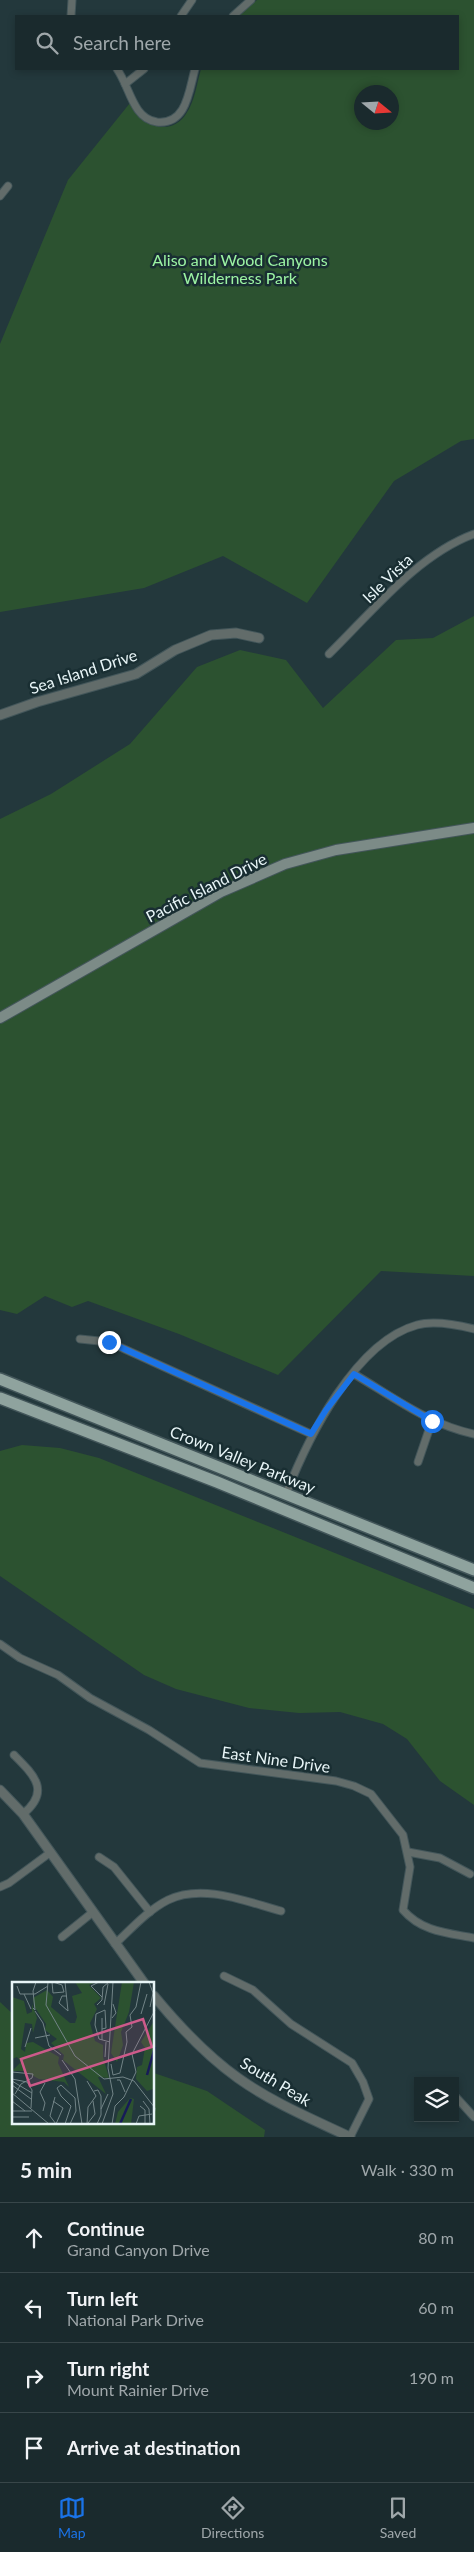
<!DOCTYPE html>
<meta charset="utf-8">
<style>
body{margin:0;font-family:Lato,sans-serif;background:#233235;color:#f1f3f6}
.controls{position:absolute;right:15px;bottom:15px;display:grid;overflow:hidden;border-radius:0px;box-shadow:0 2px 8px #0003}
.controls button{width:45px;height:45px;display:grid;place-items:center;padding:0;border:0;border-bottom:1px solid #384649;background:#1a2a2d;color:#f1f3f6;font:25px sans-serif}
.compass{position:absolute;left:354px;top:85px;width:45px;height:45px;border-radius:50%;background:#1a2a2d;box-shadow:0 2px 8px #0003;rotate:108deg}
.stop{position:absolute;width:15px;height:15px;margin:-11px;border:4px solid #1a73e8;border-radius:50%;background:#fff}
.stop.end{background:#1a73e8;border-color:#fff;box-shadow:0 1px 5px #0008}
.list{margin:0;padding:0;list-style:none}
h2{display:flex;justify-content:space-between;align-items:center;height:65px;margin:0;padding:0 20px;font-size:21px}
h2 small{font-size:16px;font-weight:400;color:#9fa7aa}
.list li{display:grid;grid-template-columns:32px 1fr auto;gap:15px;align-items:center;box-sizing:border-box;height:70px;padding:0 20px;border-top:1px solid #384649}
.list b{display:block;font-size:19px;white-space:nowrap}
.list p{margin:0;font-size:16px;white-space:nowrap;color:#9fa7aa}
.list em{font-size:16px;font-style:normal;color:#9fa7aa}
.icon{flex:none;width:28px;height:28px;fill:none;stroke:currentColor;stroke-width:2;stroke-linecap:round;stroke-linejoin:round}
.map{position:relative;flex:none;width:474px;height:2137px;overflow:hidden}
.search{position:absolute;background:#1a2a2d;box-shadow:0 2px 8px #0003;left:15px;right:15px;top:15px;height:55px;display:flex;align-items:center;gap:12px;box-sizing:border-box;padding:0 18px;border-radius:0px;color:#9fa7aa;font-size:19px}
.sheet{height:345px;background:#1a2a2d}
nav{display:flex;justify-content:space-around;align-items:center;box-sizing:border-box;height:70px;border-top:1px solid #384649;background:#1a2a2d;font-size:14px;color:#9fa7aa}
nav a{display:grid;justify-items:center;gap:2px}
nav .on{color:#1a73e8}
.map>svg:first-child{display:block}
.green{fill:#2c5230;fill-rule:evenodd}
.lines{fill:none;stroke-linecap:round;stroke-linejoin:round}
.minor-casing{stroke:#43565a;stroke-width:9}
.tertiary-casing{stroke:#43565a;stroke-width:11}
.secondary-casing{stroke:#43565a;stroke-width:12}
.primary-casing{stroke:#43565a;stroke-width:14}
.minor{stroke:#626c6a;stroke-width:7}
.tertiary{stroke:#626c6a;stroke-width:9}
.secondary{stroke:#7c8b87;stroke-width:10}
.primary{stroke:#8fa39e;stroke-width:11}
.route{stroke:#1a73e8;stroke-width:6}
.labels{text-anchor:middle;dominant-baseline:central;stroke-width:5;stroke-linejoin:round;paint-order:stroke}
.park-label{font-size:16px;fill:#9cf3a3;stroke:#192e32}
.street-label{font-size:16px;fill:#e8f5f7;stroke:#192e32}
.inset-river{fill:none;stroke:#171b58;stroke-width:2.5}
.inset-road{fill:none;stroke:#728487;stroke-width:1}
.view{fill:#cd5a8a;fill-opacity:0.15;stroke:#cd5a8a;stroke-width:2.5}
.inset-edge{fill:none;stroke:#e8f5f7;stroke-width:2.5}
</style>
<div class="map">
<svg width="474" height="2137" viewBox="0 0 474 2137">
<rect width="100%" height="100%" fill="#23383c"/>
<!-- green -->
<g class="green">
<path d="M257,0H474V439L461,441L394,481L307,603L223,556L144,588L0,612V344L68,180L130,103C139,125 171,138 186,114C195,101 197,83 201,69H458V16H237ZM362,92H392V122H362Z"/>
<polygon points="474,616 474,1276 381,1271 278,1375 179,1334 88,1301 72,1307 45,1296 17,1314 0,1310 0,819 51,794 130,744 197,667 240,650 286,660 323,708 396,640 433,638"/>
<polygon points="22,1445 60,1448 99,1458 474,1609 474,1805 440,1781 407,1739 383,1724 340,1712 299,1713 249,1708 176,1689 144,1675 0,1576 0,1451"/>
<polygon points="0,2002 14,2015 14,2123 154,2123 154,2073 207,2091 265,2130 264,2137 0,2137"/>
</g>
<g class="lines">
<!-- minor casing -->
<g class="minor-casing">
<g id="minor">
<polyline points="71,16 72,0"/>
<polyline points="181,16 192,0"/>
<polyline points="233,16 251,0"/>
<path d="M117,69C126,82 129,97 138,110C143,117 150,121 157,122C187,125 189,90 195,69"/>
<polyline points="125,84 144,69"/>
<polyline points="0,196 8,186"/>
<path d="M329,654C372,612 417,555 474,534"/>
<polyline points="80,1339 109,1342 311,1434"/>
<path d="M354,1374C393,1397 430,1425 474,1434"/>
<polyline points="418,1462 432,1421"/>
<path d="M286,1494C308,1438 355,1342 417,1325C434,1320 458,1325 474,1329"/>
<path d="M0,1644L20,1658L58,1675L90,1698L149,1730L200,1763L336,1781L354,1786L371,1794L403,1835L410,1867L403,1910C422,1932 448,1933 474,1938"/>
<path d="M14,1755C34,1775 51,1791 23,1814"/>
<polyline points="408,1852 440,1858 470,1874"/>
<polyline points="99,1857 114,1867 150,1912"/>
<polyline points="0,1887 9,1883 51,1852"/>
<polyline points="62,1937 93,1912"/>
<path d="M115,1944C131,1929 148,1910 168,1900C203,1883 247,1902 281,1911"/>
<polyline points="224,1976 253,1990 291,2024 352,2063 363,2082 369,2099 350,2137"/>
<polyline points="455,2096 474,2117"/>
</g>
</g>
<!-- tertiary casing -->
<g class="tertiary-casing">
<g id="tertiary">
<polyline points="0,715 37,702 136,674 175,650 211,635 236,633 259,638"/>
<polyline points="0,1790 23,1814 144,1983"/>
<path d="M154,1996C178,2025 207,2056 238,2078C273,2103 312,2119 350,2137"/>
</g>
</g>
<!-- secondary casing -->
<g class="secondary-casing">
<polyline id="secondary" points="0,1018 221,892 285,864 336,850 474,828"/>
</g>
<!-- primary casing -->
<g class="primary-casing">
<g id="primary">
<polyline points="0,1379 474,1570"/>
<polyline points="0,1398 217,1482 474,1588"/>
</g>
</g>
<!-- minor -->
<use href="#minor" class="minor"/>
<!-- tertiary -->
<use href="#tertiary" class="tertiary"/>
<!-- secondary -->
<use href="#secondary" class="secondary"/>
<!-- primary -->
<use href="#primary" class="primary"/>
</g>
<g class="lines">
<!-- route -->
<polyline class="route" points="109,1342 311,1434 326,1410 354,1374 432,1421"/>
</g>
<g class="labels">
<!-- park labels -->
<g class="park-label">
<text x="240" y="259">Aliso and Wood Canyons<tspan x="240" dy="18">Wilderness Park</tspan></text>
</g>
<!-- street labels -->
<g class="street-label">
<text transform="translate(387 578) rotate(-44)">Isle Vista</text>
<text transform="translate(83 671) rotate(-18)">Sea Island Drive</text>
<text transform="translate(206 887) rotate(-27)">Pacific Island Drive</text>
<text transform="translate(243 1459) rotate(22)">Crown Valley Parkway</text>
<text transform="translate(276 1759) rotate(8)">East Nine Drive</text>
<text transform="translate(276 2081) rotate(31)">South Peak</text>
</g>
</g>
<!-- overview -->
<g transform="translate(12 1982)">
<rect width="142" height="142" fill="#23383c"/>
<path d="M63,0H84L77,3L89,16L82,22L85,27L78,41L83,59L91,63V75L97,96L86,95L94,112L51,78L52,73L39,61L45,57L33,48L34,42L22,24L21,16L35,8L41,15L39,25L58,41H63L65,35L60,14L70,11ZM110,0H122L117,30L109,50L111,63L105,80L99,71ZM0,15L12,19L15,32L20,30V22L25,36L21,51L20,42L13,41L9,67L13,70L14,61L21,60L47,75L46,81L57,105L52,100L27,97L12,89H0L9,80L5,75L0,77ZM142,39V95L141,107L135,109L124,97L125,85L130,83L133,66L129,60ZM118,116L122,117L119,142H103L106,130Z" fill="#2c5230"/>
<path class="inset-river" d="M135,93L143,65M108,142L119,117"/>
<path class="inset-road" d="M36,0L34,23L63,74L92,97L111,95L122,99L143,126M40,0L41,11L52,10L50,3L41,0M53,0L56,29M87,0L79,4L90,15M137,0L141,11L138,25M5,4L8,12H23L36,4M12,12L19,27M55,14H50L47,21L56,29M85,23L90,18L91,5L97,0M92,23L96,2M21,26L23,28L21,9L24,0M23,29L31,41L37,64L49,73M129,32L135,12M90,36V58M100,36L104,31L101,22M90,47L94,46L93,28L84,32L83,43L87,57L98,60M23,56L38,53M13,65L19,46M93,75L94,60M50,78L63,97L70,142M99,82L101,93L108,91M0,90L21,92L20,96M108,91L115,60L114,50L120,45L118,33L124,25L129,0M0,97L15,100L20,108L19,126M105,98H108L113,110M0,99L20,111M0,103L19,117M82,109L86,108L89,114V133L85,142M0,111L37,142M3,112L9,102L20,96M49,114L45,106L49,103L63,116L64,129L58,142M49,114L59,124L53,142M43,115L38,134L44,142M0,119L13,129M41,119L51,126L44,142M131,119L137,127L138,142M128,124L133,128V142M89,127L96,112M0,129H20M31,129L33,121L28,110L33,101M0,135H17M76,141L83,132L81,119M75,142L76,125L84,114L75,99M90,142L101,112L96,86L101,0M100,142L103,124L112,115L124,90L120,72L143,28M124,142L127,134L140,132M141,142L143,126"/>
<path class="view" d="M131,37L140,65L18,104L9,77Z"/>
<rect width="142" height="142" class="inset-edge"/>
</g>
</svg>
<div class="controls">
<button><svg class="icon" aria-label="layers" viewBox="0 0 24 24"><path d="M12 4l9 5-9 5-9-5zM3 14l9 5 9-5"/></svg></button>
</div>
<svg class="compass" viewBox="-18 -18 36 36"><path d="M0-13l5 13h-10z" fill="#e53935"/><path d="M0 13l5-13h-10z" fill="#9fa7aa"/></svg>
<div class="stop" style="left:432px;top:1421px"></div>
<div class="stop end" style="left:109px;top:1342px"></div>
<div class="search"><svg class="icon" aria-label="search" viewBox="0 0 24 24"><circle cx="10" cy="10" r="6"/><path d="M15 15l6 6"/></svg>Search here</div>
</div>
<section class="sheet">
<h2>5 min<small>Walk · 330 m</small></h2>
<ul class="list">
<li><svg class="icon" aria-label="ahead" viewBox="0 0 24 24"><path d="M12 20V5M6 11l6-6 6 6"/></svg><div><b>Continue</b><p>Grand Canyon Drive</p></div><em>80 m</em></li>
<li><svg class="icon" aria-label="left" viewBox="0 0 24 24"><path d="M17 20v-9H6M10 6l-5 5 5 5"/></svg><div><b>Turn left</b><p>National Park Drive</p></div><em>60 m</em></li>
<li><svg class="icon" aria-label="right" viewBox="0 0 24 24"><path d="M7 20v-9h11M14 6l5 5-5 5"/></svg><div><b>Turn right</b><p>Mount Rainier Drive</p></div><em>190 m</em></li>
<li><svg class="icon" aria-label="arrive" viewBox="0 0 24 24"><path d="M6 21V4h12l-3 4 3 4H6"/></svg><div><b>Arrive at destination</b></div></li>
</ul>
</section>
<nav>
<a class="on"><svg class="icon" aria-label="map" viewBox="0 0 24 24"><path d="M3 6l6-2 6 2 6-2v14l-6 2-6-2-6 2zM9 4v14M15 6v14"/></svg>Map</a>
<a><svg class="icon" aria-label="directions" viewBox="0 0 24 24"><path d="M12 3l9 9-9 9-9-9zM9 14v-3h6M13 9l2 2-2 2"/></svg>Directions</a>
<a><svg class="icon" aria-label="saved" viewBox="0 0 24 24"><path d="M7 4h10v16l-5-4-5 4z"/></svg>Saved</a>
</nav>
